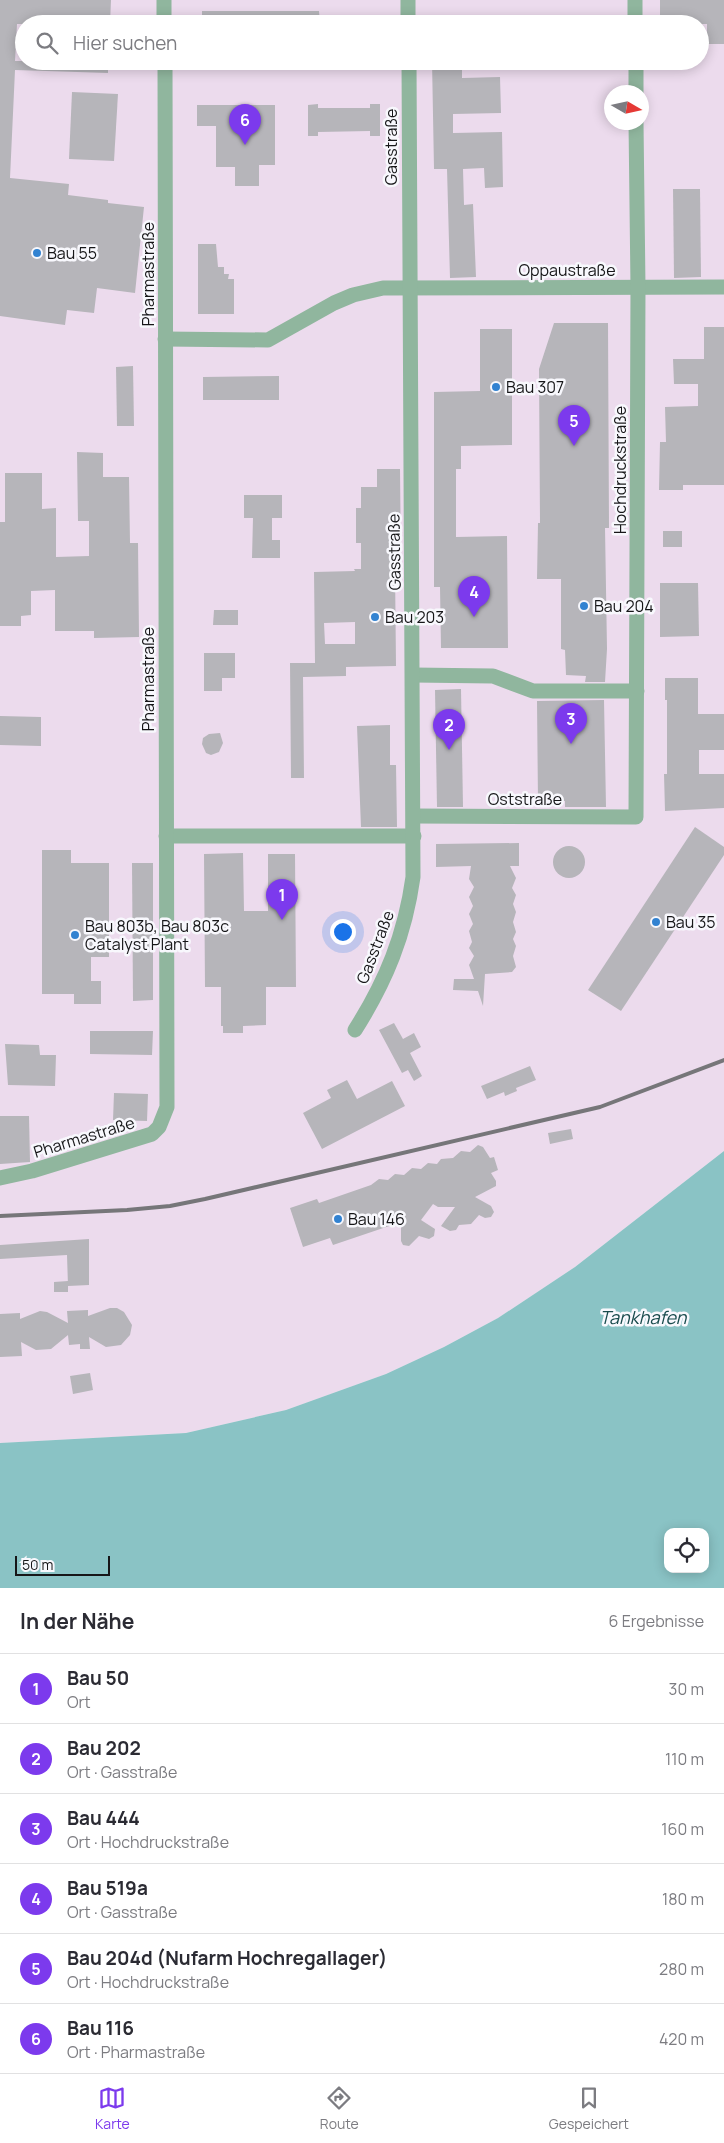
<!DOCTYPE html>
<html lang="de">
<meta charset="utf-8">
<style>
body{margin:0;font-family:Manrope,sans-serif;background:#f7f7f7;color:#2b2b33}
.controls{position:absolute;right:15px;bottom:15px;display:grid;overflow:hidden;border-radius:10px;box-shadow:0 2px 12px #0003}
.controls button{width:45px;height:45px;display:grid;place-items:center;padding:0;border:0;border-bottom:1px solid #e1e1e2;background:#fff;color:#2b2b33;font:25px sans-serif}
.compass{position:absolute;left:604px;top:85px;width:45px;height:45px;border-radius:50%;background:#fff;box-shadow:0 2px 12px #0003;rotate:99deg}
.scale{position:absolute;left:15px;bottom:12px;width:95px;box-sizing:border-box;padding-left:5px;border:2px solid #161618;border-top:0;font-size:14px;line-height:18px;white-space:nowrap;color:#161618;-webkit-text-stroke:4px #f8f8fd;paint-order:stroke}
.you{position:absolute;left:342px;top:931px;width:18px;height:18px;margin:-12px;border:4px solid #fff;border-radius:50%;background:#1a73e8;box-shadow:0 0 0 8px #1a73e833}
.badge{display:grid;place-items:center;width:32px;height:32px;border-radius:50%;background:#7c3aed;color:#fff;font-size:16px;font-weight:700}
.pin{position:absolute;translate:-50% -41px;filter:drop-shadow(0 1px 2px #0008)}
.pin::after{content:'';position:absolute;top:26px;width:18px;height:15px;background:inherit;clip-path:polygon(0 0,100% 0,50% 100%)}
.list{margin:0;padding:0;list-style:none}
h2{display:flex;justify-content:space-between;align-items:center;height:65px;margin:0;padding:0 20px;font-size:21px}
h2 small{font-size:16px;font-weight:400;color:#7c7c81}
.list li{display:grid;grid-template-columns:32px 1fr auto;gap:15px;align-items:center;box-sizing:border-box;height:70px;padding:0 20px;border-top:1px solid #e1e1e2}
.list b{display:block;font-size:19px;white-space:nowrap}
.list p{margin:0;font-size:16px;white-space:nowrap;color:#7c7c81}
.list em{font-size:16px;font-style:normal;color:#7c7c81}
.icon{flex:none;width:28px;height:28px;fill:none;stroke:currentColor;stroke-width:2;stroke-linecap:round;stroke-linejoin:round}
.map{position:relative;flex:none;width:724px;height:1588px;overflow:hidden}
.search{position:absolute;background:#fff;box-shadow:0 2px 12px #0003;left:15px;right:15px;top:15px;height:55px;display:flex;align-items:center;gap:12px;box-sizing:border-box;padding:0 18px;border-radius:28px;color:#7c7c81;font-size:19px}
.sheet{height:485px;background:#fff}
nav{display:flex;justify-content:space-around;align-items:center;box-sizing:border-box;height:70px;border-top:1px solid #e1e1e2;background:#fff;font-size:14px;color:#7c7c81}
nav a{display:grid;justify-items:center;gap:2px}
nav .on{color:#7c3aed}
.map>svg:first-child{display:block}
.industrial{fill:#ecdbed;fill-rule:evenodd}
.water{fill:#8ac3c5;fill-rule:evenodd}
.building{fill:#b6b5ba;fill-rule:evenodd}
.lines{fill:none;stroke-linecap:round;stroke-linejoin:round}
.minor{stroke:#90b69e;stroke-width:15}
.rail{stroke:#767679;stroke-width:4}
.poi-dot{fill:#3282d1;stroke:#f8f8fd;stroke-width:2}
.labels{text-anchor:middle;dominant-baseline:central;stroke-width:5;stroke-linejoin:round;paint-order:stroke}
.street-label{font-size:16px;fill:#161618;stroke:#f8f8fd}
.poi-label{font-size:16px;fill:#161618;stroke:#f8f8fd;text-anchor:start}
.water-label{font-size:18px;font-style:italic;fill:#184b4d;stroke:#f8f8fd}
</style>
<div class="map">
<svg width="724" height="1588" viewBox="0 0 724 1588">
<rect width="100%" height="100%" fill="#ebebf0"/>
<!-- industrial -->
<path class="industrial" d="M0,0H724V1151L575,1267L498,1318L444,1347L386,1374L286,1410L186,1433L0,1443ZM24,24H700V61H24ZM612,92H642V122H612Z"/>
<!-- water -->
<path class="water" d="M724,1151V1588H0V1443L186,1433L286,1410L386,1374L444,1347L498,1318L575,1267ZM668,1532H705V1569H668Z"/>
<!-- building -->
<g class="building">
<polygon points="0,0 111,0 110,24 17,24 15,61 108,61 108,73 15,70 10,178 69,184 68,195 108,200 108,203 144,207 135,293 97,288 94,313 67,310 65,325 0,316"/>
<polygon points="660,0 724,0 724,44 707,44 707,24 660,24"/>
<polygon points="202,11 319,11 320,24 202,24"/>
<polygon points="432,61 462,61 462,78 500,77 501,113 453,114 453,133 502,132 503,187 485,188 484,168 463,169 464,205 473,204 476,277 450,278 447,169 434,169"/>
<polygon points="72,92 118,94 114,161 69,159"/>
<polygon points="318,104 318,108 370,108 370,104 380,104 380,136 370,136 370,131 318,132 318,136 308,136 308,105"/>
<polygon points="197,105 275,105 275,165 259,165 259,186 235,186 235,167 216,167 216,126 197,126"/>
<polygon points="673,189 700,189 701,277 674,278"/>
<polygon points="198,244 216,244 218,267 224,267 224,274 229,274 228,279 234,279 234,314 198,314"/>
<polygon points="554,323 608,323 609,528 605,528 607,649 605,682 585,682 586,676 566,675 565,650 561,649 561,579 537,579 538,523 540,523 539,369"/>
<polygon points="704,327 724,327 724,485 683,485 683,490 659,490 660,442 666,442 665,407 698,406 698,384 674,384 673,359 704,359"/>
<polygon points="480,329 512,329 512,445 461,446 461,469 456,469 456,537 507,536 508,648 441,648 440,587 434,587 434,392 480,391"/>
<polygon points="133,366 134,426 117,426 116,367"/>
<polygon points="279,376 279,400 203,400 203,377"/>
<polygon points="77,452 103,453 103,477 129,477 130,543 138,543 139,637 94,638 94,631 55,631 55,590 31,591 31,615 21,616 21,626 0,626 0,522 5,522 5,473 42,473 42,509 56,508 56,557 89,556 89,521 78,521"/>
<path d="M377,469H400L401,568H395L396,666L346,667V676L303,677L304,778H291L290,663H315L314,572L355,571L354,569H361V543H356V508H361V487H377ZM355,622V644H325L324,623Z"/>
<polygon points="244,495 282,495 282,518 272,518 272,540 280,540 280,558 252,558 253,518 244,518"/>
<rect x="663" y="531" width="19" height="16"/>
<polygon points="660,583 698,583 699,636 660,637"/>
<polygon points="214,610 238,610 238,625 213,625"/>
<polygon points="204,653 235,653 235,678 222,678 222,691 204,691"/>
<polygon points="665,678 698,678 698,714 724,714 724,750 699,750 699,774 724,774 724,808 665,811 664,774 667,774 667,700 665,700"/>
<polygon points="461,689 463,807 437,807 435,690"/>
<polygon points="604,700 606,807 565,807 565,801 538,802 537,701"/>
<polygon points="0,716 41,717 41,746 0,745"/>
<polygon points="390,725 390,765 396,765 397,827 361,827 357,726"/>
<polygon points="220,733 223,743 219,752 211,755 206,753 202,744 203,738 209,734"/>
<polygon points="695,827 724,847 724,855 621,1011 588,990"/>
<polygon points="519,843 519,866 510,866 516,878 512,888 516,895 513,904 516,912 513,922 516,932 513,939 516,946 513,956 516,967 512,972 485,974 483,1006 478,991 453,990 454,979 474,979 469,965 474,956 469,948 472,942 469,931 473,924 469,914 473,906 469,897 474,887 469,879 471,866 436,867 436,844"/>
<circle cx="569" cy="862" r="16"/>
<polygon points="42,850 71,850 71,863 109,863 109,957 91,957 91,981 101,981 101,1004 74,1004 74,994 42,994"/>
<polygon points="243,853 244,911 268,911 268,854 295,854 296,987 266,987 266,1025 243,1026 243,1033 223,1033 223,1026 221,1026 221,987 205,987 204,854"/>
<polygon points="132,863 153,863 153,1000 133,1001"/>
<polygon points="394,1023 403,1039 414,1033 421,1047 410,1053 422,1076 414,1081 408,1070 402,1073 379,1030"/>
<polygon points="90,1031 153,1031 152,1055 90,1054"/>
<polygon points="5,1044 39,1045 40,1055 56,1055 55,1086 8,1085"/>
<polygon points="530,1066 536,1080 516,1088 517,1091 505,1096 504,1092 487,1099 481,1086"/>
<polygon points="347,1080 357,1099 392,1081 405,1106 322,1149 303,1113 331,1098 327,1090"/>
<polygon points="114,1093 148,1094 147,1121 113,1120"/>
<polygon points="0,1116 29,1116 30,1162 0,1164"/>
<polygon points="571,1129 573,1139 550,1144 548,1133"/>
<polygon points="478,1145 483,1147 490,1158 494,1157 498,1170 491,1173 496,1181 496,1186 475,1197 491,1206 494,1212 491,1217 485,1218 479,1215 471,1224 459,1225 456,1230 450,1231 441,1226 455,1207 438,1207 433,1204 421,1220 435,1229 434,1236 429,1239 419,1236 409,1246 403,1245 401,1241 401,1222 333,1245 330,1238 303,1247 290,1208 317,1199 319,1203 371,1185 379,1179 388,1180 395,1174 404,1175 412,1168 421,1169 428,1163 437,1164 441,1159 453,1158 461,1151 470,1152"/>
<polygon points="89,1239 89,1285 68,1286 67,1255 0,1259 0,1245"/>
<polygon points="68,1281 68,1292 54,1292 54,1282"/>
<polygon points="110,1308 117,1308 124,1312 132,1325 130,1335 121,1345 106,1347 89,1337 90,1349 80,1349 80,1344 69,1345 68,1335 51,1349 36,1350 21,1342 22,1356 0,1357 0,1314 20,1313 20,1319 40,1311 47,1312 68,1323 67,1311 88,1310 88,1316"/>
<polygon points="90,1373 93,1390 73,1394 70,1376"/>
</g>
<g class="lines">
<!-- minor -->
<g class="minor">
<polyline points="164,0 164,24"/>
<polyline points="408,0 408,24"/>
<polyline points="635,0 635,24"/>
<polyline points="636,61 636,92"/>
<polyline points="165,339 268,340 334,303 353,295 383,288 724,287"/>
<polyline points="413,675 493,676 533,691 637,691"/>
<polyline points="414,816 636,817 638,287 636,122"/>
<polyline points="166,836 414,836"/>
<path d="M355,1030C386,981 405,935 413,877L409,61"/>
<polyline points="0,1178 32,1171 152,1134 159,1127 167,1107 165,61"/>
</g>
<!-- rail -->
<polyline class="rail" points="0,1216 127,1210 170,1206 205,1199 600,1107 724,1060"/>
</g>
<!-- markers -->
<g class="poi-dot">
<circle cx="37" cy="253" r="5"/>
<circle cx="496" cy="387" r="5"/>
<circle cx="584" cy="606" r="5"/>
<circle cx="375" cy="617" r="5"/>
<circle cx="656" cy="922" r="5"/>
<circle cx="75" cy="935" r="5"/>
<circle cx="338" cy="1219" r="5"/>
</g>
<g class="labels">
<!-- street labels -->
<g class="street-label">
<text transform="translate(391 147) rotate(-90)">Gasstraße</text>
<text x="567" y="270">Oppaustraße</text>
<text transform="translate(148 274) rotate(-90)">Pharmastraße</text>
<text transform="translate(620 470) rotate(-90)">Hochdruckstraße</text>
<text transform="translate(394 552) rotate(-91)">Gasstraße</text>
<text transform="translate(148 679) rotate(-90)">Pharmastraße</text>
<text x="525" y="799">Oststraße</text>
<text transform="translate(375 947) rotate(-69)">Gasstraße</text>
<text transform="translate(84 1137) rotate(-17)">Pharmastraße</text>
</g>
<!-- poi labels -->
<g class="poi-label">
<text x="47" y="253">Bau 55</text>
<text x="506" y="387">Bau 307</text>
<text x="594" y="606">Bau 204</text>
<text x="385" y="617">Bau 203</text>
<text x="666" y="922">Bau 35</text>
<text x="85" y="926">Bau 803b, Bau 803c<tspan x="85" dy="18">Catalyst Plant</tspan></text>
<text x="348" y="1219">Bau 146</text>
</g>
<!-- water labels -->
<g class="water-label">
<text x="643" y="1317">Tankhafen</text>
</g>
</g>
</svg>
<div class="controls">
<button><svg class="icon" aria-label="locate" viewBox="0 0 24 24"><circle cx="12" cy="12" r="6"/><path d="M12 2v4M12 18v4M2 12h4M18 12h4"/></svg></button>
</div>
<svg class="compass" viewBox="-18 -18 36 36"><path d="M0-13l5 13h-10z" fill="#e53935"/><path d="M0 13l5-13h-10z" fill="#7c7c81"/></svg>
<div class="scale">50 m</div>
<div class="you"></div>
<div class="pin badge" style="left:282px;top:920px">1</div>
<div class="pin badge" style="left:449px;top:750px">2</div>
<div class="pin badge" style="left:571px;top:744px">3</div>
<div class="pin badge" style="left:474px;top:617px">4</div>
<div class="pin badge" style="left:574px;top:446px">5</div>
<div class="pin badge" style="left:245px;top:145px">6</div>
<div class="search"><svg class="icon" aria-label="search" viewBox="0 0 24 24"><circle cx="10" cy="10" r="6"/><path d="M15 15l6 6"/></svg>Hier suchen</div>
</div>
<section class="sheet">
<h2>In der Nähe<small>6 Ergebnisse</small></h2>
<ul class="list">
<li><span class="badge">1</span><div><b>Bau 50</b><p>Ort</p></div><em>30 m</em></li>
<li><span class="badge">2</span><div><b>Bau 202</b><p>Ort · Gasstraße</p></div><em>110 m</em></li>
<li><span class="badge">3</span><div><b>Bau 444</b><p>Ort · Hochdruckstraße</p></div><em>160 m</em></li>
<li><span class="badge">4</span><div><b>Bau 519a</b><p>Ort · Gasstraße</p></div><em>180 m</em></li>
<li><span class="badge">5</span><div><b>Bau 204d (Nufarm Hochregallager)</b><p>Ort · Hochdruckstraße</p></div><em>280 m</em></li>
<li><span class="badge">6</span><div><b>Bau 116</b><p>Ort · Pharmastraße</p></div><em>420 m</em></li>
</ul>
</section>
<nav>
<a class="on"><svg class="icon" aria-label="map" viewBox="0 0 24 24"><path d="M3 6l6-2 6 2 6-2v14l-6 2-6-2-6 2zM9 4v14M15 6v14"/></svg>Karte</a>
<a><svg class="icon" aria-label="directions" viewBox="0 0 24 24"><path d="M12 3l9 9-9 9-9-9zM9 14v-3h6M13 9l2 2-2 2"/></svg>Route</a>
<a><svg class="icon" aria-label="saved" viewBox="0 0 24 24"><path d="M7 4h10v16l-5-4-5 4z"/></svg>Gespeichert</a>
</nav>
